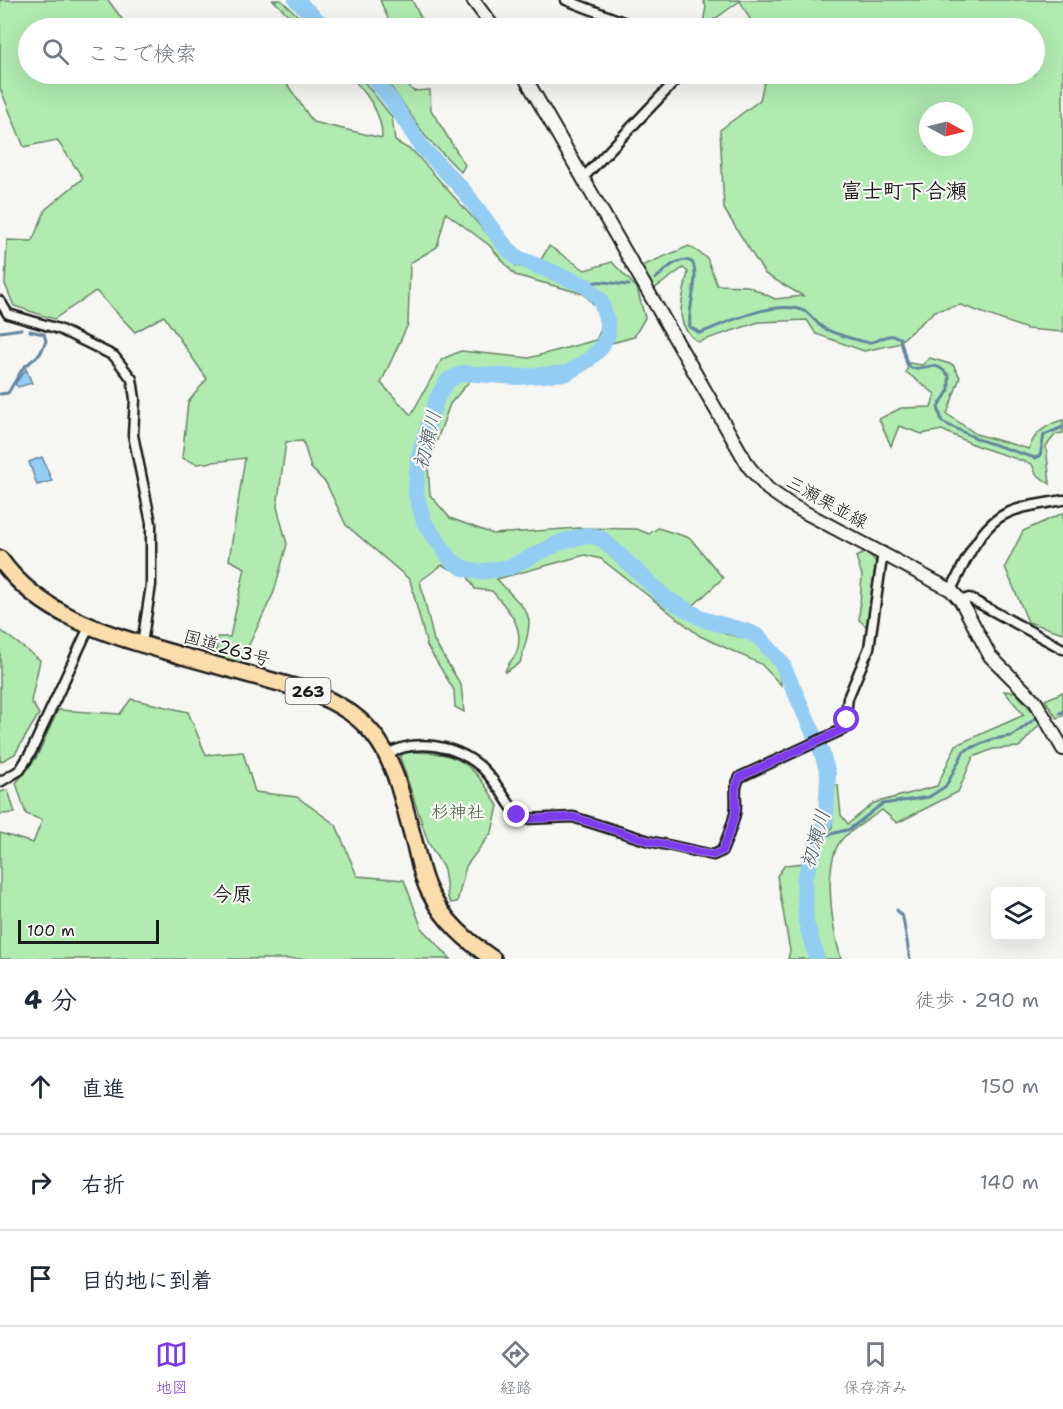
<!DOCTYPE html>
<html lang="ja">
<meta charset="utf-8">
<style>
body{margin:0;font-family:"Shantell Sans","Klee One",sans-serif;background:#f6f6f7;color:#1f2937}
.controls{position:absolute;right:18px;bottom:18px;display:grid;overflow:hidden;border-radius:9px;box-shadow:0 6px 24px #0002}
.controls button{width:54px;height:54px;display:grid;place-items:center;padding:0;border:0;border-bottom:2px solid #e0e1e3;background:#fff;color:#1f2937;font:30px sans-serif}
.compass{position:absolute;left:919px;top:102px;width:54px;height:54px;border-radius:50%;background:#fff;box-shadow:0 6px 24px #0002;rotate:97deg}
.scale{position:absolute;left:18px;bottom:15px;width:141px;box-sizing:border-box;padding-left:6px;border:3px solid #1c1c1c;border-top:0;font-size:16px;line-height:21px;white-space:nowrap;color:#1c1c1c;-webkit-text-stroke:4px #f6f6f2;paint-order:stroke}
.stop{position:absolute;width:18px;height:18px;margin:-14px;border:4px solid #7c3aed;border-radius:50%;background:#fff}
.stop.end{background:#7c3aed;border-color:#fff;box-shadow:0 2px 6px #0008}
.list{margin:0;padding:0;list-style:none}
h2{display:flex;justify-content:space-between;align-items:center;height:78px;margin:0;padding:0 24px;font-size:26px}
h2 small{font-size:20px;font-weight:400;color:#747a83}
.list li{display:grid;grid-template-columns:39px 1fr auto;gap:18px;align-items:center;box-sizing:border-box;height:96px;padding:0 24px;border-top:2px solid #e0e1e3}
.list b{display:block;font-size:22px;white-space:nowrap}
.list em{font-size:20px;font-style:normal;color:#747a83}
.icon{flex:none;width:33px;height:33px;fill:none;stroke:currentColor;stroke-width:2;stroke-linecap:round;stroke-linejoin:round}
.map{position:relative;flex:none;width:1063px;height:959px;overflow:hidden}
.search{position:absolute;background:#fff;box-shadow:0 6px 24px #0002;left:18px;right:18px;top:18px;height:66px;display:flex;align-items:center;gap:15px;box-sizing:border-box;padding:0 21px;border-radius:33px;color:#747a83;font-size:22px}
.sheet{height:366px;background:#fff}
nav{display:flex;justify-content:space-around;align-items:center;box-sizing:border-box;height:84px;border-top:2px solid #e0e1e3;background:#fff;font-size:16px;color:#747a83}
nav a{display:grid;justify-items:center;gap:3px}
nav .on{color:#7c3aed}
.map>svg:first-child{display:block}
.green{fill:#b1ebb0;stroke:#668466;stroke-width:1.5;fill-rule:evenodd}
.water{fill:#94cdf4;stroke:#64869e;stroke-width:1.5}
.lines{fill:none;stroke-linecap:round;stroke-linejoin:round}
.stream{stroke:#64869e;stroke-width:3}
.river{stroke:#94cdf4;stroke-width:16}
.street-casing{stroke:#1c1c1c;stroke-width:13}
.secondary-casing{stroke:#1c1c1c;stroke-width:16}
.highway-casing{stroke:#1c1c1c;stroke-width:20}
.street{stroke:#f6f6f2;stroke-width:8}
.secondary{stroke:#f6f6f2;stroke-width:12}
.highway{stroke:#faddab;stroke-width:15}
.route{stroke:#7c3aed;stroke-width:8}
.labels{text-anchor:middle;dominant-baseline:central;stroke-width:4.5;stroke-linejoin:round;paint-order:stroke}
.shield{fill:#f6f6f2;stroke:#5d5d5c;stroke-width:1.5}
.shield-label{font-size:16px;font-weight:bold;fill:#1c1c1c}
.street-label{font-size:18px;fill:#1c1c1c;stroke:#f6f6f2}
.park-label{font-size:18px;fill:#495a48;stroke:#f6f6f2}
.water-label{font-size:20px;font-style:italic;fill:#465a68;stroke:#f6f6f2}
.neighbourhood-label{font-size:20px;font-weight:bold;fill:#1c1c1c;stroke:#f6f6f2}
.quarter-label{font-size:21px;font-weight:bold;fill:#1c1c1c;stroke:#f6f6f2}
</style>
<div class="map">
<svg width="1063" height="959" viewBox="0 0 1063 959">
<rect width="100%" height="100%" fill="#f6f6f2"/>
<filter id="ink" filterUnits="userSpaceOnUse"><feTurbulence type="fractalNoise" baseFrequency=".0167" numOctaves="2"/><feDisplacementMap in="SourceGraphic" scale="12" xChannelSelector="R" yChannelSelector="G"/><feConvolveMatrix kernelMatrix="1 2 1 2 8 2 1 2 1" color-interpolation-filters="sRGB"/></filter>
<g filter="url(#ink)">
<!-- green -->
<g class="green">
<path d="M0,0H108L128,27L133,28H28V74H270L287,84L313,122L382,138C383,113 365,91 348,74H358L392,117L395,141L414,152L516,266L535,270L549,246L585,270L612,262L637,288L645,318L634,337L608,344L558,377H473L450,404L428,465L430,495L450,518L493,534L579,528L637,529L649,534L658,528L690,538L723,578L694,605L690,616L726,634L757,641L779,666L781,685L761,664L700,636L601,559L585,555L497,579C532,619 536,607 520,663L505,672C507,663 514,660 517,651C525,626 507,608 492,591L475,589L468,577L442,565L420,581L434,641L461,685L464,712L455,707L454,690L427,646L410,580L346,525L326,483L311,468L303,441L286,442L277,507L287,544L274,592L239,666L216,659L217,637H230L245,568L229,560L245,458L197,464L182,458L188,402L207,379L164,316L135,332L96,291L54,319L14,306L5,284L7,240L32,241L46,209L83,178L57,140L24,147L0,88ZM446,213L489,245L515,275L584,294L597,308L601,329L596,340L529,358L461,351L442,359L411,415L381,383L408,324L410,263L437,247Z"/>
<polygon points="273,0 281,0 311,28 302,28"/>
<polygon points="380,0 412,0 426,28 392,28"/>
<path d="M703,0H1063V332L1027,329L961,305L935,311L897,344L864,351L816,334L807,320L759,322L698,342C671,323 683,300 688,272L683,268L654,289L639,267L689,246L707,258L717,285L748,286L775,299L803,296L765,274L724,209L720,130L760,100L766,74H1034V28H755L740,1L702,28L706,7ZM928,111H964V147H928Z"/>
<polygon points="405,80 413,91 430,90 431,110 465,165 461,172 426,137 389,84"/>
<path d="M930,358L953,365L960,377L947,414L976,434L1029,449C1033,434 1047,424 1063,420V433L1056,434L1046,446L1050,484L1036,474L1032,464L977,446L942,430L922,434L899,426L891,446L879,419L901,408L931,407L935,394L906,372L909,363L922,365Z"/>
<polygon points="1063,513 1063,633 1028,622 1005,567 1023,531"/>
<polygon points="867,552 877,563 867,627 859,620 862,575 856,557"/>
<polygon points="0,630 40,660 31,701 39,714 15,754 0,762"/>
<path d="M1004,691L1015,692L1042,722L1019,747L993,749L973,757L958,792L897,823L882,810C870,819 855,827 844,837C820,860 833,931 841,959H788L790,951L777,876L785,865L815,862L821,844L832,827L834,785H838L841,815L848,824L874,803L937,786L956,745L1024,715Z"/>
<polygon points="1063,692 1063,716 1057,718 1045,700"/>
<polygon points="131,699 188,712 206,755 243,752 255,792 297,797 336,825 357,876 404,880 422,929 451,959 0,959 0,833 33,843 42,820 26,814 16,783 36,758 58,710 120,714"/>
<path d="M405,752C458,751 472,761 498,806L492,832L466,866L457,902L451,903L448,898L444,869L428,842L400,757Z"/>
<polygon points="8,790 15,813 0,814 0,792"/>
</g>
<!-- water -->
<g class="water">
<polygon points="26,369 32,383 18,387 15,384"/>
<polygon points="42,457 52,481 37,485 29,462"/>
</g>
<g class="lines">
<!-- stream -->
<g class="stream">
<path d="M655,279C666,270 678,255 692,262C701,276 687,307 690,327L700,333C726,323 779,297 806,312C812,316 816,323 822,327C831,333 856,340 866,342C879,345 886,330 900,338L907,364L911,368C930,370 933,358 949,376V390L938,407L942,422L980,440L1035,458L1040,456L1044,435L1063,427"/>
<path d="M586,286C600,277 613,285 629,285"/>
<polyline points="0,332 21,329"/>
<polyline points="0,394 8,393 23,368 40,354 46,341 44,334 30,331"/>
<polyline points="1060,713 1063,712"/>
<polyline points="816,838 850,829 882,804 929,797 946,786 964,751 993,739 1012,736 1036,718"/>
<polyline points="897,910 903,918 910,959"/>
</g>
<!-- river -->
<g class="river">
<polyline points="296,0 326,28"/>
<polyline points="370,74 392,101 421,146 464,191 505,246 518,258 586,286 600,299 607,321 608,334 601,348 587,361 567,373 518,377 463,373 448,380 437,398 418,457 416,494 424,522 451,560 463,568 480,572 510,567 561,542 587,535 602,539 666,598 705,620 749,632 759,637 782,663 821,750 828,774 826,818 804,879 806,922 817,959"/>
</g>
<!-- street casing -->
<g class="street-casing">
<g id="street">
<polyline points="566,0 639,28"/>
<polyline points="582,179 682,74"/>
<polyline points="0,301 8,314 59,329 114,356 132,379 135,399 133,435 151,523 151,585 142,644"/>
<path d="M951,590C963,566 977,532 1000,517C1017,506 1043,504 1063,500"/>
<polyline points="961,601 969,598 1063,649"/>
<path d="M387,754C416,738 455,745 480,766C494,778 505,799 517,815L526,819L573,817L649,841L713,855L722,851C727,839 732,827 735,814C738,800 732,789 740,777L844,729L848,698L869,648L883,552"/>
<polyline points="0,782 20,770 31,752 89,627"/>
</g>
</g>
<!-- secondary casing -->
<g class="secondary-casing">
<g id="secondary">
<polyline points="473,0 494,28"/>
<polyline points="523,74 749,467 768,489 791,505 951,590 961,601 990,656 1035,701 1063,749"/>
</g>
</g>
<!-- highway casing -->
<g class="highway-casing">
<path id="highway" d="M0,559C43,620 118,637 186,657C226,668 265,679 305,690C390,721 393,766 415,845C419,861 422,878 430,893C444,921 467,941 493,959"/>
</g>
<!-- street -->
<use href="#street" class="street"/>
<!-- secondary -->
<use href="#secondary" class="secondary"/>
<!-- highway -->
<use href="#highway" class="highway"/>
</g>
</g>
<g class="lines" filter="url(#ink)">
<!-- route -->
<path class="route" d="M517,815L526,819L573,817L649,841L713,855L722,851C727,839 732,827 735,814C738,800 732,789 740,777L844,729L847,720"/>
</g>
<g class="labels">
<!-- shield labels -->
<rect class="shield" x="285.5" y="678" width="45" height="26" rx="4.5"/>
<g class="shield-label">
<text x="308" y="691">263</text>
</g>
<!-- street labels -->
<g class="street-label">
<text transform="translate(827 502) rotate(29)">三瀬栗並線</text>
<text transform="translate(227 648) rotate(16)">国道263号</text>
</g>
<!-- park labels -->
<g class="park-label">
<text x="458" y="812">杉神社</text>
</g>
<!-- water labels -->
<g class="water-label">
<text transform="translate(427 440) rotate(-76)">初瀬川</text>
<text transform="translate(815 839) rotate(-74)">初瀬川</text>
</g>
<!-- neighbourhood labels -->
<g class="neighbourhood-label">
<text x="232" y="894">今原</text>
</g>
<!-- quarter labels -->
<g class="quarter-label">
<text x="904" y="191">富士町下合瀬</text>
</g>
</g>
</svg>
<div class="controls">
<button><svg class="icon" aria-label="layers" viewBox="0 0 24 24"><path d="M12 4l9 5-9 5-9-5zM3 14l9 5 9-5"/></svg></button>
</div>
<svg class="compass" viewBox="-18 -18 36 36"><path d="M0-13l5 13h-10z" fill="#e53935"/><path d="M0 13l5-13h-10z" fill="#747a83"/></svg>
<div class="scale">100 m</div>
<div class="stop" style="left:847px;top:720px"></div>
<div class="stop end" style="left:517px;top:815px"></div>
<div class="search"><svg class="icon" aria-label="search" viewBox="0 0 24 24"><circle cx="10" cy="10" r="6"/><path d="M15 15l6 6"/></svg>ここで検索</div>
</div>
<section class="sheet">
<h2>4 分<small>徒歩 · 290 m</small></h2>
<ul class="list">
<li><svg class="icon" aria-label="ahead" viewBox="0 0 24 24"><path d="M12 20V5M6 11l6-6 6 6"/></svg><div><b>直進</b></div><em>150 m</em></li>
<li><svg class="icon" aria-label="right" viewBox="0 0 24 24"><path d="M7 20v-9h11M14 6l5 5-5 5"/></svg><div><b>右折</b></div><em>140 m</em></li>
<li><svg class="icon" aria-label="arrive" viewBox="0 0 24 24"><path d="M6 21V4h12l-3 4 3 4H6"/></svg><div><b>目的地に到着</b></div></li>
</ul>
</section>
<nav>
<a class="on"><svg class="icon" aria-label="map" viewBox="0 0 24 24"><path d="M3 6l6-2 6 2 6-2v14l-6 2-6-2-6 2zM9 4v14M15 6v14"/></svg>地図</a>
<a><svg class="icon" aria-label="directions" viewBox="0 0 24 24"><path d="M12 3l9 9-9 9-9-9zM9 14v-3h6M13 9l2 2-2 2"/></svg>経路</a>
<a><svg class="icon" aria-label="saved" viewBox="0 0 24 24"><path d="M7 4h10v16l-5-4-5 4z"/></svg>保存済み</a>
</nav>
